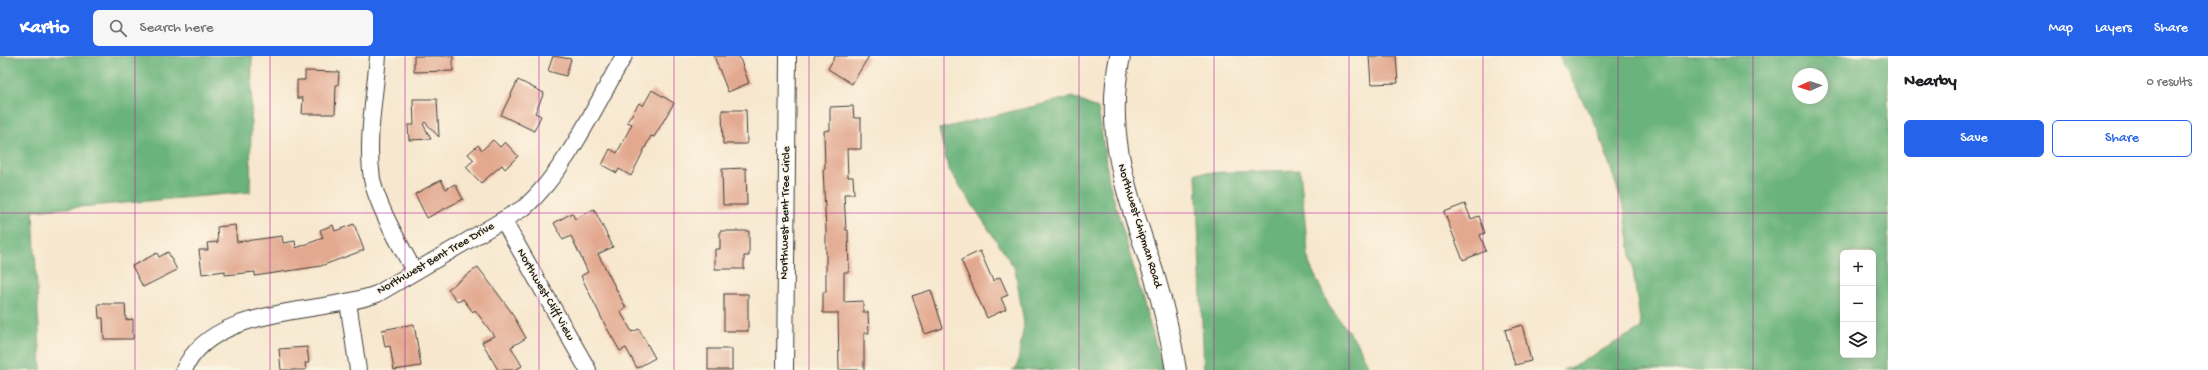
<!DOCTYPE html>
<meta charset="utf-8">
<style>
body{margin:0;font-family:"Gochi Hand",sans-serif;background:#f6f6f6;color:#202124}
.controls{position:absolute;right:12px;bottom:12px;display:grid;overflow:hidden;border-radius:6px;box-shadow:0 2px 10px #0003}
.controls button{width:36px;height:36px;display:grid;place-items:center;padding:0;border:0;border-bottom:1px solid #e0e0e0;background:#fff;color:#202124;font:20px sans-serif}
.compass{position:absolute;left:1792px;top:12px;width:36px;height:36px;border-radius:50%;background:#fff;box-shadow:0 2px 10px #0003;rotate:267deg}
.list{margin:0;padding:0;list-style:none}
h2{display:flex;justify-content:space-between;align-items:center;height:52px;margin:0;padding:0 16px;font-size:17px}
h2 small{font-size:13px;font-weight:400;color:#757577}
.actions{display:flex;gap:8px;padding:12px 16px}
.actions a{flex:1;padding:9px 0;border:1px solid #2563eb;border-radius:6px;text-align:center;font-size:14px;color:#2563eb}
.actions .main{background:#2563eb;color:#fff}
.icon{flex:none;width:22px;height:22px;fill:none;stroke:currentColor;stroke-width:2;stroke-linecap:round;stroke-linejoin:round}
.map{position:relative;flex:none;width:1888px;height:314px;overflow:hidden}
header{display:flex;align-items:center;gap:24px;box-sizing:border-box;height:56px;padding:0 20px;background:#2563eb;color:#fff}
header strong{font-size:19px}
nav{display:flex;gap:22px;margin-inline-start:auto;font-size:14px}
.search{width:280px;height:36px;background:#f6f6f6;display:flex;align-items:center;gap:10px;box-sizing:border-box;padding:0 14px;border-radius:6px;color:#757577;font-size:15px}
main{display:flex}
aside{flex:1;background:#fff}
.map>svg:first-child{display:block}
.forest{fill:#6ab37b;stroke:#43684c;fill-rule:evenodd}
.building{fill:#e3a990}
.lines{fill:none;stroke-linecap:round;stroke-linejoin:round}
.minor-casing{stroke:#3d3a37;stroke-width:18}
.major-casing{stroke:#3d3a37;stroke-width:22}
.minor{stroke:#fff;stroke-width:16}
.major{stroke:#fff;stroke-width:20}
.grid{fill:none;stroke:#b5179e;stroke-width:1;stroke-opacity:0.55}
.labels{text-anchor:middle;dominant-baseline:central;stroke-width:3;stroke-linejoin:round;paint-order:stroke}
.street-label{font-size:12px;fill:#1c1c1c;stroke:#fcf5e5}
</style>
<header>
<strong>Kartio</strong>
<div class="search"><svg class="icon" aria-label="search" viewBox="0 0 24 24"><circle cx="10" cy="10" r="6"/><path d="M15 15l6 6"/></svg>Search here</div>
<nav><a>Map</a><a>Layers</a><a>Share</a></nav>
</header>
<main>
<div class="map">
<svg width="1888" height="314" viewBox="0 0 1888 314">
<rect width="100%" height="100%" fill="#fcf5e5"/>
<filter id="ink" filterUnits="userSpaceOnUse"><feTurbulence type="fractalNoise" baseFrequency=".025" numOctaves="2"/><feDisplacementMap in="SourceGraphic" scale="8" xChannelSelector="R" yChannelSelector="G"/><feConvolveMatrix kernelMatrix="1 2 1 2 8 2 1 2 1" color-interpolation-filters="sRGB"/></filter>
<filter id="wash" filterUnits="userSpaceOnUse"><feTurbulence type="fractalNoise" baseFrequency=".012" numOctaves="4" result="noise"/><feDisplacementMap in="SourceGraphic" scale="16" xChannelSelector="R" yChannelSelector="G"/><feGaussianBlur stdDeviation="0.9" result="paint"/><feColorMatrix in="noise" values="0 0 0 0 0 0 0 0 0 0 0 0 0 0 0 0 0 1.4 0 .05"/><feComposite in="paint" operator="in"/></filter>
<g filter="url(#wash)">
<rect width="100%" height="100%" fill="#f7e7ce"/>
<!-- forest -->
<g class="forest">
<polygon points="0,0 252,0 250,136 33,155 41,314 0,314"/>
<path d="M1559,0H1888V314H1563L1574,310L1641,272L1625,156L1598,74ZM1798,18H1822V42H1798ZM1843,197H1873V299H1843Z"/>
<polygon points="1072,41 1098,53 1109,126 1163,314 1012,314 1017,312 1024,268 1015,213 948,112 939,73"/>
<polygon points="1300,114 1309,207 1329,250 1358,288 1370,314 1204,314 1196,117"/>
</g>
<g id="blocks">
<!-- building -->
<g class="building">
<polygon points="414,0 453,0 453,15 414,16"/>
<polygon points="553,0 571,3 566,20 548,15"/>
<polygon points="714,0 739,0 749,27 728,36"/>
<polygon points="835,0 869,0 852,28 828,13"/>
<polygon points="1369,0 1396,0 1398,27 1371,28"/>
<polygon points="305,15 339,16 338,29 336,29 335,58 302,58 303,42 297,42 297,24 305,24"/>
<polygon points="518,24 544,37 535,57 541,60 534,75 501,59"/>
<polygon points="652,34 674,47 654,81 651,80 631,120 619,113 617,117 602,109 610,93 617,97 632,68 627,66 639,47 643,50"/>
<polygon points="413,43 437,43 439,81 425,66 423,68 431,83 409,84 408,69 414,69"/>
<polygon points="853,50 854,62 861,62 861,93 847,93 848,121 853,121 854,138 844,138 846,174 848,174 849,216 844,216 844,246 863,245 863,256 868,256 869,277 864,277 864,314 839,314 838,257 823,257 823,236 826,236 826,174 823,113 825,113 824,75 830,74 830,51"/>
<polygon points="722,54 746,54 747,88 723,88"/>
<polygon points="493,84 500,91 505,86 518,100 505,113 502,109 481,127 466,111 474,104 468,98 478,89 482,94"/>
<polygon points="746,112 747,149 723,149 722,113"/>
<polygon points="441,124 446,133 455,128 463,143 427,162 415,138"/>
<polygon points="1465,148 1471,163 1479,160 1485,177 1480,179 1486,195 1463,204 1444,156"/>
<polygon points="594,153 613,191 598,198 626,252 620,255 632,276 639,273 655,302 637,312 626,292 620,295 604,267 581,220 588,216 571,180 563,184 554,167 572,157 575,163"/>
<polygon points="354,168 364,194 321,210 255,220 255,216 225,219 225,215 202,218 199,194 208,194 207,187 218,186 217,171 235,169 237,186 282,180 283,187 295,185 296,192 323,182 320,174 333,169 335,175"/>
<polygon points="720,175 749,175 749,200 744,200 744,213 715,213 715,193 720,193"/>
<polygon points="980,195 993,225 1000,221 1008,239 1001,242 1006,253 987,262 961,204"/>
<polygon points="168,196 177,214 143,231 132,210 157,197 159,201"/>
<polygon points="478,211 510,254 526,282 511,291 522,310 515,314 498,314 482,286 494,280 475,254 473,256 463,243 458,246 448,233"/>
<polygon points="931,234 943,272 925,278 912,240"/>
<rect x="724" y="238" width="24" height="37"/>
<polygon points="98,248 125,248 126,264 133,263 133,283 104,283 103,262 99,262"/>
<polygon points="414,268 421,310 394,314 390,290 385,291 382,274"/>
<polygon points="1522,269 1531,305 1515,309 1505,274"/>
<polygon points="307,291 309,307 305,307 306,314 281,314 279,293"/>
<rect x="708" y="293" width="24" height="21"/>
</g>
</g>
</g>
<g filter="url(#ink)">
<use href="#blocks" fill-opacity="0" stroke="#3d3a37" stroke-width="1"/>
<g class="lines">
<!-- minor casing -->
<g class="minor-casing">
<g id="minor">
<path d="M378,0C375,40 366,83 372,123C377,150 401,190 414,215"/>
<polyline points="503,164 588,314"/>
<polyline points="348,246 358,314"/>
<path d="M184,314C212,249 320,259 377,238L525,151C567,113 595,50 624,0"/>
<polyline points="785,314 788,0"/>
</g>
</g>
<!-- major casing -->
<g class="major-casing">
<path id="major" d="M1120,0C1103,85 1130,143 1155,222C1164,252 1171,283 1176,314"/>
</g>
<!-- minor -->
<use href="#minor" class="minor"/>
<!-- major -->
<use href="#major" class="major"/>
</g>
</g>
<!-- grid -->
<path class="grid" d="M135,0V314M270,0V314M405,0V314M539,0V314M674,0V314M809,0V314M944,0V314M1079,0V314M1214,0V314M1349,0V314M1483,0V314M1618,0V314M1753,0V314M0,157H1888"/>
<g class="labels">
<!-- street labels -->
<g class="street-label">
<text transform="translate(786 157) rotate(-89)">Northwest Bent Tree Circle</text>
<text transform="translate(1139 170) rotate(73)">Northwest Chipman Road</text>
<text transform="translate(436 203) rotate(-30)">Northwest Bent Tree Drive</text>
<text transform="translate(545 239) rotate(60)">Northwest Cliff View</text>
</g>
</g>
</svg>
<div class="controls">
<button>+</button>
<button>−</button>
<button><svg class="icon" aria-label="layers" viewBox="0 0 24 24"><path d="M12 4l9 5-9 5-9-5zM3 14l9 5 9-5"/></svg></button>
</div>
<svg class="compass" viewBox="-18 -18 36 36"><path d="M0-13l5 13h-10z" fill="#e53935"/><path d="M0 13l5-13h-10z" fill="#757577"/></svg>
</div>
<aside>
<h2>Nearby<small>0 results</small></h2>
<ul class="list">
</ul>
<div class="actions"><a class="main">Save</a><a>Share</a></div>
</aside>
</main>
